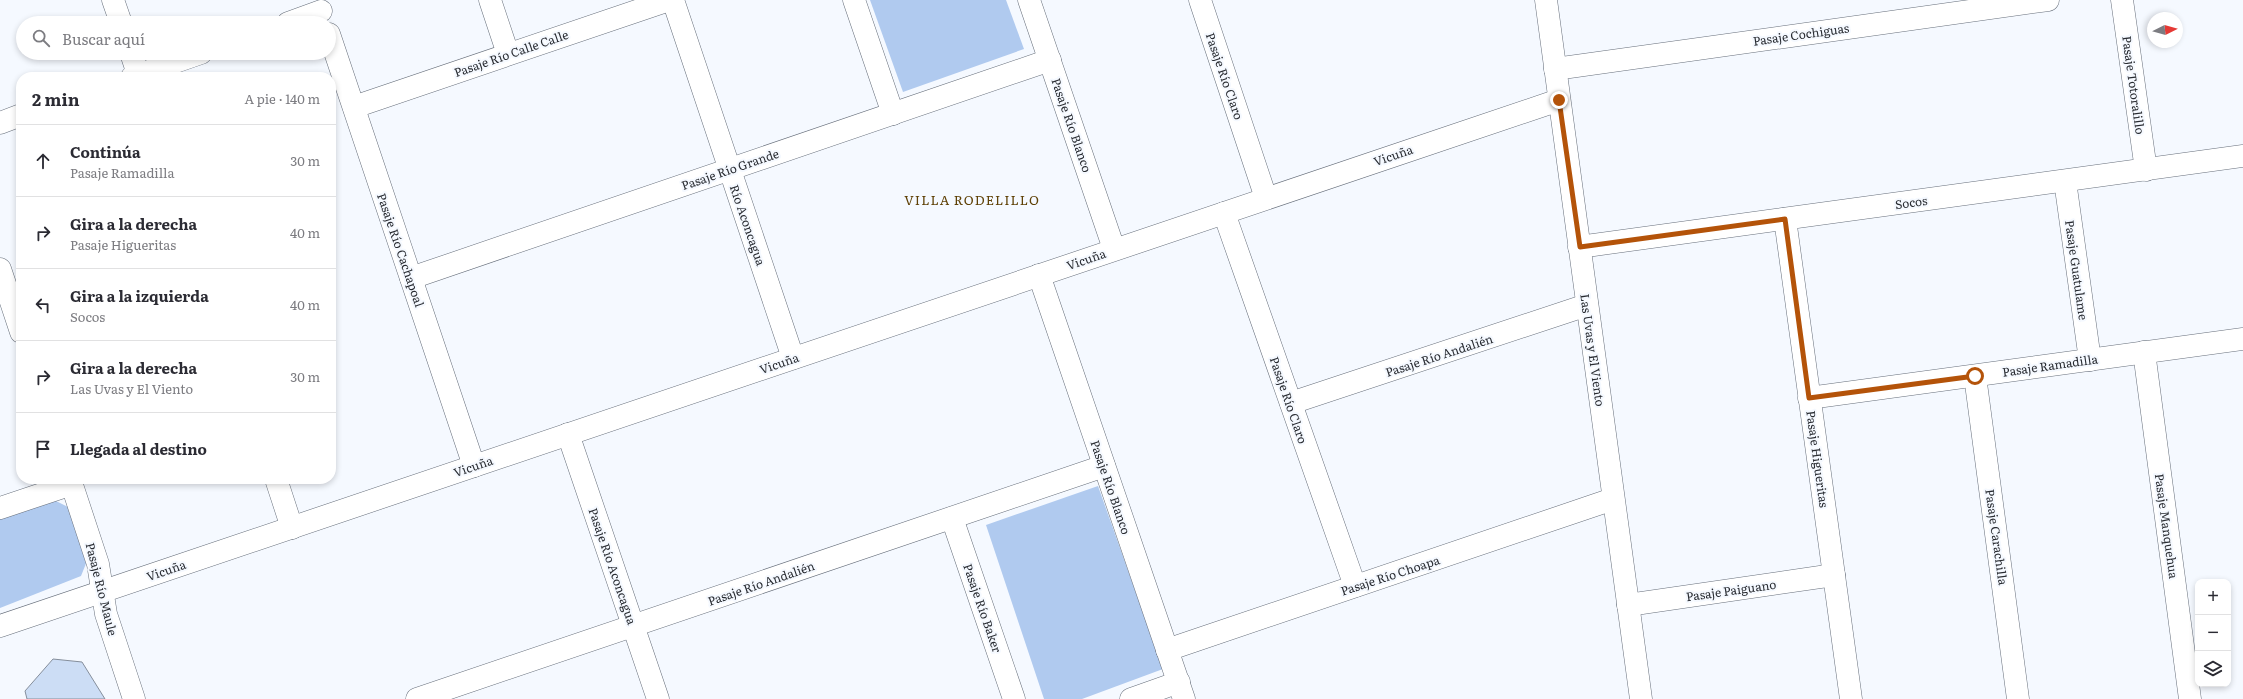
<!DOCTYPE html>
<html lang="es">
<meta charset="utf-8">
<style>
body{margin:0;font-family:Literata,serif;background:#f7f7f7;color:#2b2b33}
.controls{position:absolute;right:12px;bottom:12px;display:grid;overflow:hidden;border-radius:8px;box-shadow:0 2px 6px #0003}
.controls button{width:36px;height:36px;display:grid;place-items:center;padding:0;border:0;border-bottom:1px solid #e1e1e2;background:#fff;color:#2b2b33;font:20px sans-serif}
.compass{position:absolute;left:2147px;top:12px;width:36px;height:36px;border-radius:50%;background:#fff;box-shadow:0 2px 6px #0003;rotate:85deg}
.stop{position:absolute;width:12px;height:12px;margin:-9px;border:3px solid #b45309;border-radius:50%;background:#fff}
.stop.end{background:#b45309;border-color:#fff;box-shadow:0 1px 4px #0008}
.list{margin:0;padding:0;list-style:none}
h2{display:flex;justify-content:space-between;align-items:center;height:52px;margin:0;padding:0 16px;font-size:17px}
h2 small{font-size:13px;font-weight:400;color:#7c7c81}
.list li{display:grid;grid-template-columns:26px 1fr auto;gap:12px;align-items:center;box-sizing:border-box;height:72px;padding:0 16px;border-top:1px solid #e1e1e2}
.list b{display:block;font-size:15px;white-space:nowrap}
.list p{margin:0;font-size:13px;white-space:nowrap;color:#7c7c81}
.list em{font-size:13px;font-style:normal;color:#7c7c81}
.icon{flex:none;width:22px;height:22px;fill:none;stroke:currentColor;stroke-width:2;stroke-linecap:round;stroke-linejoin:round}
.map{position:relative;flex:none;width:2243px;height:699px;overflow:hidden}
.search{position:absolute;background:#fff;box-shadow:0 2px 6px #0003;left:16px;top:16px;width:320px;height:44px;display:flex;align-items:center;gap:10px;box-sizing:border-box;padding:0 14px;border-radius:22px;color:#7c7c81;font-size:15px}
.panel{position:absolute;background:#fff;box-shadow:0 2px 6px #0003;left:16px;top:72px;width:320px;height:412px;border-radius:16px}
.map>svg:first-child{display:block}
.green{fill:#b0caef}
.building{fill:#ccddf5;stroke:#858e9b}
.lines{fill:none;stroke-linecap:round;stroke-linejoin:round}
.minor-casing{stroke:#676f7b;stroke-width:23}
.minor{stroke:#fff;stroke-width:22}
.route{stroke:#b45309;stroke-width:5}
.labels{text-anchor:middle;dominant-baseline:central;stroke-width:4;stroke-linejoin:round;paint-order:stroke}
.street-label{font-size:12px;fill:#292c32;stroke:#f5f9ff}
.neighbourhood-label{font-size:13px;letter-spacing:1px;fill:#5f4106;stroke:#f5f9ff}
</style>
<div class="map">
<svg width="2243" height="699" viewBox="0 0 2243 699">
<rect width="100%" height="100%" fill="#f5f9ff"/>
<!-- green -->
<g class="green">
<polygon points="870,0 1006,0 1024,49 903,92"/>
<polygon points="1098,486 1163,669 1082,699 1044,699 986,525"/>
<polygon points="54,500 68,507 87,561 81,576 0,608 0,519"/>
</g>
<!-- building -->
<polygon class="building" points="53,659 82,662 105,699 27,699 25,691"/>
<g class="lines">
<!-- minor casing -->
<g class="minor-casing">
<g id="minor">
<polyline points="113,0 121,23"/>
<polyline points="490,0 508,54"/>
<polyline points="673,0 793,358"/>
<polyline points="854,0 893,114"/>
<polyline points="1029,0 1114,249"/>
<polyline points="1200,0 1266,198"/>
<polyline points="1546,0 1641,699"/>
<polyline points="2122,0 2146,170"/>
<polyline points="288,23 321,11"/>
<polyline points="329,34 474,466"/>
<polyline points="131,53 139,77"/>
<polyline points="1555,69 2048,0"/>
<polyline points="132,77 201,53"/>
<polyline points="354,107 669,0"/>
<polyline points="0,123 21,115"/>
<polyline points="2065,181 2090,360"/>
<polyline points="1224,213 1355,586"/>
<polyline points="1785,219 1851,699"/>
<polyline points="1579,247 2243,156"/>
<polyline points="0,269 21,332"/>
<polyline points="1039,275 1184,699"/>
<polyline points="411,278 1050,60"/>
<polyline points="2144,352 2190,699"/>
<polyline points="1975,376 2018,699"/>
<polyline points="1809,398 2243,339"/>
<polyline points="1291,403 1587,305"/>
<polyline points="568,434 658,699"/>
<polyline points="70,479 98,564 106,614 134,699"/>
<polyline points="276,479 292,528"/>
<polyline points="0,508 72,484"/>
<polyline points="952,518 1014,699"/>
<polyline points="1628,605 1834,575"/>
<polyline points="0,626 1559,100"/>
<polyline points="1167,650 1613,499"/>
<polyline points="417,699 1104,466"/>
<polyline points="1131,699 1179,682"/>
</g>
</g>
<!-- minor -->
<use href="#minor" class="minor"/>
</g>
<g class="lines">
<!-- route -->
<polyline class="route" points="1559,100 1580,247 1785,219 1809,398 1975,376"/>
</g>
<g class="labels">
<!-- street labels -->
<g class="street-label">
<text transform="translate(1801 34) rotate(-8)">Pasaje Cochiguas</text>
<text transform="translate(511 53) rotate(-19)">Pasaje Río Calle Calle</text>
<text transform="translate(1225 76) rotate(71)">Pasaje Río Claro</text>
<text transform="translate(2134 85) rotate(82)">Pasaje Totoralillo</text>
<text transform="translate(1072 125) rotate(71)">Pasaje Río Blanco</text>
<text transform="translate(1393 155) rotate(-19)">Vicuña</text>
<text transform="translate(730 169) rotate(-19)">Pasaje Río Grande</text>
<text transform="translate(1911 202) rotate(-8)">Socos</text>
<text transform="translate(748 225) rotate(71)">Río Aconcagua</text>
<text transform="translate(401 250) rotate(71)">Pasaje Río Cachapoal</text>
<text transform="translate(1086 259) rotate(-19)">Vicuña</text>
<text transform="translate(2077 270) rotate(82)">Pasaje Guatulame</text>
<text transform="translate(1593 350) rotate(82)">Las Uvas y El Viento</text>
<text transform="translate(1439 355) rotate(-18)">Pasaje Río Andalién</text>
<text transform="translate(779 363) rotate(-19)">Vicuña</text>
<text transform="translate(2050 365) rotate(-8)">Pasaje Ramadilla</text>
<text transform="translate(1289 400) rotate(71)">Pasaje Río Claro</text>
<text transform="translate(1818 459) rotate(82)">Pasaje Higueritas</text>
<text transform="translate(473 466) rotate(-19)">Vicuña</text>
<text transform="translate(1111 487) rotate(71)">Pasaje Río Blanco</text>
<text transform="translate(2167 526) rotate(82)">Pasaje Manquehua</text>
<text transform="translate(1997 537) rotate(82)">Pasaje Carachilla</text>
<text transform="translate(613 566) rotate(71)">Pasaje Río Aconcagua</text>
<text transform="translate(166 570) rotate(-19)">Vicuña</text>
<text transform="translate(1390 575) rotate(-18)">Pasaje Río Choapa</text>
<text transform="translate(761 583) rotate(-19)">Pasaje Río Andalién</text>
<text transform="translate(102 589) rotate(76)">Pasaje Río Maule</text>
<text transform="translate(1731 590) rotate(-8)">Pasaje Paiguano</text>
<text transform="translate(983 608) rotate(71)">Pasaje Río Baker</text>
</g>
<!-- neighbourhood labels -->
<g class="neighbourhood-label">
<text x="972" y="199">VILLA RODELILLO</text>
</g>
</g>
</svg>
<div class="controls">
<button>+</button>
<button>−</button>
<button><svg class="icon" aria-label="layers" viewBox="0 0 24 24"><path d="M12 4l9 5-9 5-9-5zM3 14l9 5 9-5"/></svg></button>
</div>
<svg class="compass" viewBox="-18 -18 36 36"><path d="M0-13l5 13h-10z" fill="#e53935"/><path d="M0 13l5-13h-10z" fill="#7c7c81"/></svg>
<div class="stop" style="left:1975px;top:376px"></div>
<div class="stop end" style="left:1559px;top:100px"></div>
<div class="search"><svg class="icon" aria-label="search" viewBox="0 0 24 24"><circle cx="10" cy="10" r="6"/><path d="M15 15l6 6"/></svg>Buscar aquí</div>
<section class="panel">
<h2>2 min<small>A pie · 140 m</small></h2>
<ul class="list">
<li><svg class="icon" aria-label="ahead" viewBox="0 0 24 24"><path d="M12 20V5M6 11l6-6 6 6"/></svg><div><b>Continúa</b><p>Pasaje Ramadilla</p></div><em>30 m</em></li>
<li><svg class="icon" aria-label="right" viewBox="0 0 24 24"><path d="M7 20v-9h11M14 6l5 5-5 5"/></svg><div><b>Gira a la derecha</b><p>Pasaje Higueritas</p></div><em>40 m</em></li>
<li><svg class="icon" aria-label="left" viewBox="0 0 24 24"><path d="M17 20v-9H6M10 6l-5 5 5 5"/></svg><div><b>Gira a la izquierda</b><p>Socos</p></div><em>40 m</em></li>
<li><svg class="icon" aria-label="right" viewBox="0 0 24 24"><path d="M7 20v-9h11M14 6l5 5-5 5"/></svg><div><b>Gira a la derecha</b><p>Las Uvas y El Viento</p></div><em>30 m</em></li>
<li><svg class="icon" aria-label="arrive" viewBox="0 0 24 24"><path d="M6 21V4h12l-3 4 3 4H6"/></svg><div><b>Llegada al destino</b></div></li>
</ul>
</section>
</div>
